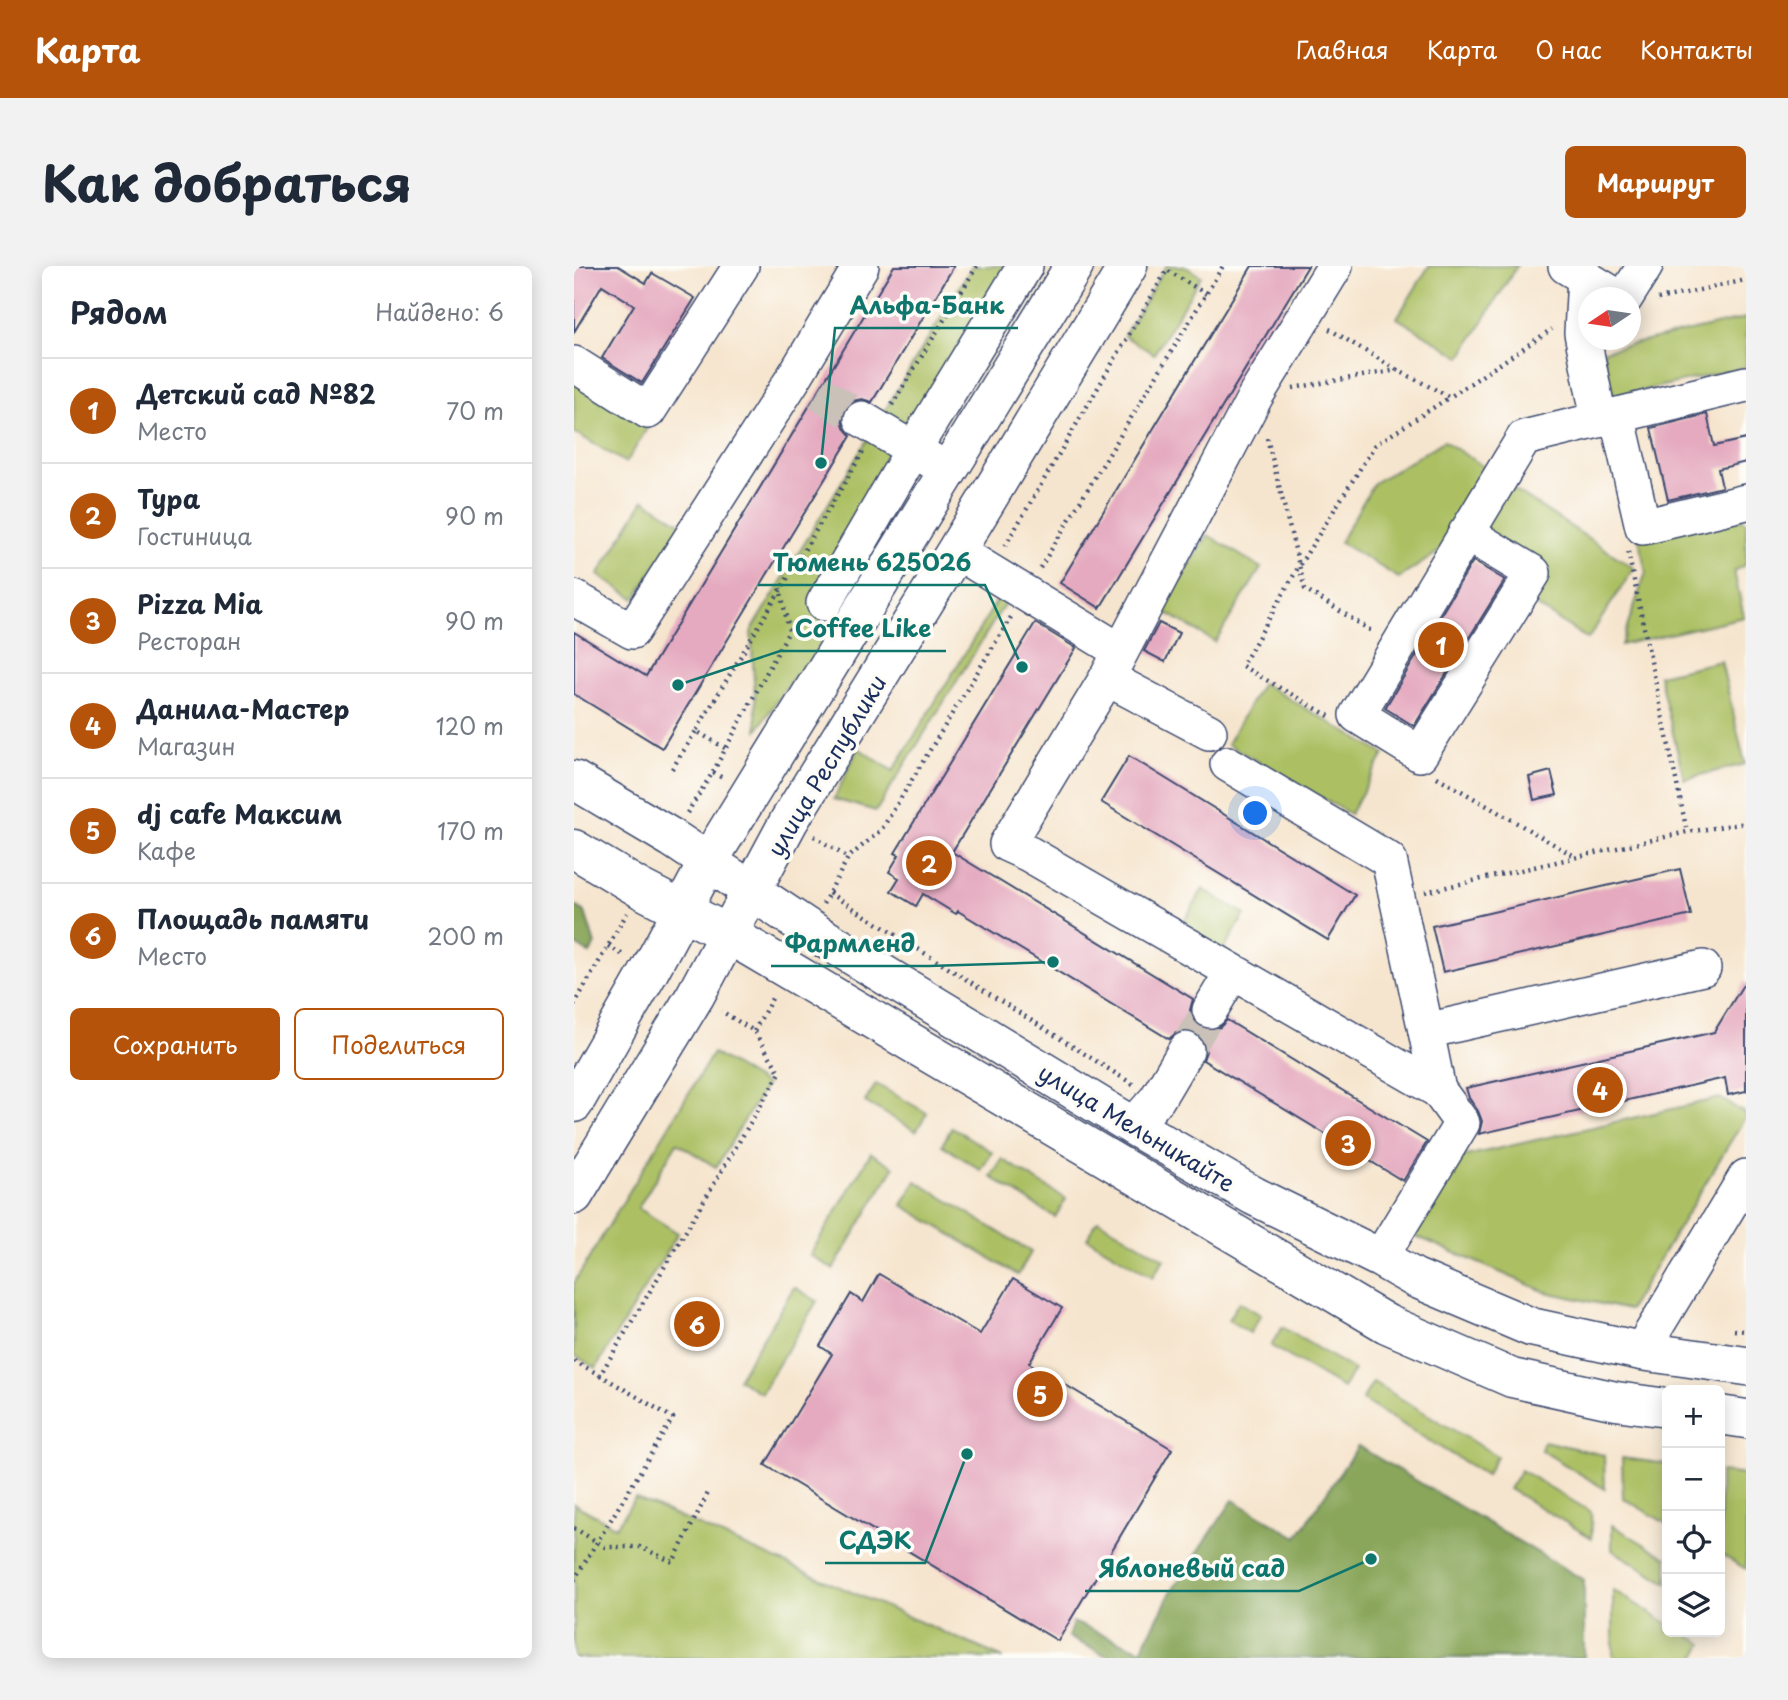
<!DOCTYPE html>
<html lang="ru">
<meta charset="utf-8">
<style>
body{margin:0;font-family:"Playpen Sans",sans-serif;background:#f2f2f3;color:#1f2937}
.controls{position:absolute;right:21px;bottom:21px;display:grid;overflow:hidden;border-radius:10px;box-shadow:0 4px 18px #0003}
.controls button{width:63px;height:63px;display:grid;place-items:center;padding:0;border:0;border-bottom:2px solid #e0e1e3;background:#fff;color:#1f2937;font:35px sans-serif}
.compass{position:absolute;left:1004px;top:21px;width:63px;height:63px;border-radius:50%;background:#fff;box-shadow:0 4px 18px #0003;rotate:257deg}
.you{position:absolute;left:682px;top:548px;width:24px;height:24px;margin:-18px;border:5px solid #fff;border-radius:50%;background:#1a73e8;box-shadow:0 0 0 10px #1a73e833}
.badge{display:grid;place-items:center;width:46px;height:46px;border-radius:50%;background:#b45309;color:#fff;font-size:23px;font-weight:700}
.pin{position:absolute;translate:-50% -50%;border:4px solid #fff;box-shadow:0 2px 7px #0006}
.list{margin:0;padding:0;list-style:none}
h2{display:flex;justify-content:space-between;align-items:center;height:91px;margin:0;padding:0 28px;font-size:30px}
h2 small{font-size:23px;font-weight:400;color:#747a83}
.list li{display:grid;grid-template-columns:46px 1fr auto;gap:21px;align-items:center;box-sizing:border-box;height:105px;padding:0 28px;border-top:2px solid #e0e1e3}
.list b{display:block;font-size:26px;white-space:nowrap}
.list p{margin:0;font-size:23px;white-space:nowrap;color:#747a83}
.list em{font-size:23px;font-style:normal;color:#747a83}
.actions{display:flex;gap:14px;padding:21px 28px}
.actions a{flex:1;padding:16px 0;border:2px solid #b45309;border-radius:10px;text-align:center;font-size:24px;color:#b45309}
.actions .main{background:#b45309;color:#fff}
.icon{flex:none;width:38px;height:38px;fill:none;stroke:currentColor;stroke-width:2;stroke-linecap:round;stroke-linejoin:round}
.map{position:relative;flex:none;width:1172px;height:1392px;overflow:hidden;border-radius:10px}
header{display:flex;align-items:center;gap:42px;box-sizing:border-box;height:98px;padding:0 35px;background:#b45309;color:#fff}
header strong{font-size:33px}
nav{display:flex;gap:38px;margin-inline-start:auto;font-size:24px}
.intro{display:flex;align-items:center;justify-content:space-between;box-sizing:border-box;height:168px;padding:0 42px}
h1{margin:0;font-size:49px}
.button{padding:18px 32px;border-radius:10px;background:#b45309;color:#fff;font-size:24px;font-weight:700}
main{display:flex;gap:42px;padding:0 42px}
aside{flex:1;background:#fff;border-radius:10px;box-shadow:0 4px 18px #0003}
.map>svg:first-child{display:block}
.green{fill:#acc064;stroke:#647861;stroke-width:2}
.forest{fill:#89a65a;stroke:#526a5c;stroke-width:2}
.building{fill:#e5aac0}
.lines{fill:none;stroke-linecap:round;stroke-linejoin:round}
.minor-tunnel{stroke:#cac1b8;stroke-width:35;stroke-dasharray:35 18;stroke-linecap:butt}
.minor-casing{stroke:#3c4a6f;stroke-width:38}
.major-casing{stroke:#3c4a6f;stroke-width:41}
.path{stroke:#3c4a6f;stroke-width:4.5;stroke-dasharray:2 5;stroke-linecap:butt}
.minor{stroke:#fff;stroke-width:35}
.major{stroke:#fff;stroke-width:38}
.labels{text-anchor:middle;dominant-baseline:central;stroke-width:7;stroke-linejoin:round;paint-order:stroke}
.street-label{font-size:23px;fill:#1b2f5e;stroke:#fdfcf7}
.leader{fill:none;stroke:#0f766e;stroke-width:2.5}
.callout-dot{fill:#0f766e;stroke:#fdfcf7;stroke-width:2.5}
.callout-label{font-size:24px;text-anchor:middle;font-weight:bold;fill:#0f766e;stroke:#fdfcf7;stroke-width:7;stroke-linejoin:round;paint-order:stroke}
</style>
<header>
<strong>Карта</strong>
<nav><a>Главная</a><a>Карта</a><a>О нас</a><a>Контакты</a></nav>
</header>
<div class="intro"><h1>Как добраться</h1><a class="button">Маршрут</a></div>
<main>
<aside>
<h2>Рядом<small>Найдено: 6</small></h2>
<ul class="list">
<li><span class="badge">1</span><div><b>Детский сад №82</b><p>Место</p></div><em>70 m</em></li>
<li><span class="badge">2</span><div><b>Тура</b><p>Гостиница</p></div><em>90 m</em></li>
<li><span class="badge">3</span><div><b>Pizza Mia</b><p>Ресторан</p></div><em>90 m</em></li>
<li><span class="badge">4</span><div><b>Данила-Мастер</b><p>Магазин</p></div><em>120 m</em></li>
<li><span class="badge">5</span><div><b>dj cafe Максим</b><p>Кафе</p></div><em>170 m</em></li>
<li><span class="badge">6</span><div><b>Площадь памяти</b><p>Место</p></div><em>200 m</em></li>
</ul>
<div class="actions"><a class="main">Сохранить</a><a>Поделиться</a></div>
</aside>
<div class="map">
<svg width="1172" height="1392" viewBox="0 0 1172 1392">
<rect width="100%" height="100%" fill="#fdfcf7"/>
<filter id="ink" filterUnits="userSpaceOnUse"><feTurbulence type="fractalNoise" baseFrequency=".0143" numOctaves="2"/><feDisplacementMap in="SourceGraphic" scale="14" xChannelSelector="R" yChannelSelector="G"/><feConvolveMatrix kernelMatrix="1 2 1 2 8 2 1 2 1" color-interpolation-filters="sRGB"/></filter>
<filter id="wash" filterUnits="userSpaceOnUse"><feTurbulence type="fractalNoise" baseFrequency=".00686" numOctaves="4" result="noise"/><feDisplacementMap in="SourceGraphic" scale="28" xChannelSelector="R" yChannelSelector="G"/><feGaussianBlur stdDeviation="1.57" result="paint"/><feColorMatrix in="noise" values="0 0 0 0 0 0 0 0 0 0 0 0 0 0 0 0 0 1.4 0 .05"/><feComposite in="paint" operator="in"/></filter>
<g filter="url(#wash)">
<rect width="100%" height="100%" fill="#f6e5ce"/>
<!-- green -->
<g class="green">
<polygon points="398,0 439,0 243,331 262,357 243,389 216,416 183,464 177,366"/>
<polygon points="592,0 610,0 627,10 580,88 550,70"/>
<polygon points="855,0 943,0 887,91 823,52"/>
<polygon points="1172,52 1172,101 1040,131 1029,85"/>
<polygon points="0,106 78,154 52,197 0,166"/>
<polygon points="870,175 918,206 866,285 825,312 766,276 800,217"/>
<polygon points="933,219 1060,302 1014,373 949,331 907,259"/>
<polygon points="70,234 108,258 61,333 24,309"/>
<polygon points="1168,253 1172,256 1172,298 1160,305 1170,351 1047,379 1072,306 1064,269"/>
<polygon points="634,269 687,302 641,376 588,344"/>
<polygon points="430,323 438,326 302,545 260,533 284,482 319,505"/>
<polygon points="1147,395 1171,498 1110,513 1085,409"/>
<polygon points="688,417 810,488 776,548 653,478"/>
<polygon points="629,623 671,648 648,687 606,662"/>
<polygon points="139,787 192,819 142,901 103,877 64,942 104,967 22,1102 0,1089 0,1017"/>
<polygon points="302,818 353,847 342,865 291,836"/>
<polygon points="1146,832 1172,848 1172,850 1055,1044 972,1026 837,968 883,892"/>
<polygon points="378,861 418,886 407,904 368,879"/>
<polygon points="297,887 320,901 259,1003 236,989"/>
<polygon points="428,893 492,933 481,951 417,911"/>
<polygon points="342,915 457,986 444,1009 328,939"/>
<polygon points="524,954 590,993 579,1011 513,972"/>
<polygon points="220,1021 243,1035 187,1127 164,1113"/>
<polygon points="665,1036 687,1049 676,1067 654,1054"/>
<polygon points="708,1061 780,1104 769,1122 697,1080"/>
<polygon points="799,1116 923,1190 912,1209 788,1134"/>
<polygon points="970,1175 1030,1189 1031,1223 967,1184"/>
<polygon points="1048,1192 1093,1198 1093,1258 1049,1232"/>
<polygon points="947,1204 1017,1246 1018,1272 935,1223"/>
<polygon points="1146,1206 1172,1209 1172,1303 1146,1288"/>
<polygon points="61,1232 429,1392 0,1392 0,1238 42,1261"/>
<polygon points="1038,1259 1093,1292 1093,1317 1038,1284"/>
<polygon points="1039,1324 1093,1357 1093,1366 1109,1366 1129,1378 1121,1392 1039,1392"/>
</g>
<!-- forest -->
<g class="forest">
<polygon points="0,639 11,646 21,678 16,688 0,678"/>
<polygon points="784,1180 1010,1314 1010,1392 537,1392 494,1371 499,1356 567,1384 597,1326 659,1234 723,1271"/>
</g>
<g id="blocks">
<!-- building -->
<g class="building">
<polygon points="0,0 44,0 72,17 78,7 121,32 68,117 28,92 60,39 28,19 0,66"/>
<polygon points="320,0 380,0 298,136 288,133 279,135 271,142 268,153 270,162 277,170 88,482 0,428 0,366 72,410"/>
<polygon points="678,0 734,0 526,342 486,317"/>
<polygon points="1133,148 1140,180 1172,173 1172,196 1144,203 1148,221 1094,234 1077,162"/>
<polygon points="899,295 931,314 840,460 811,442"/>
<polygon points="461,357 502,382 378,586 619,733 616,744 619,754 625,761 636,764 646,761 653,754 853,876 829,915 629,794 632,785 630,775 622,766 612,764 602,767 595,773 384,645 382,648 349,628 342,640 317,625 325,612 315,606 325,589 321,587"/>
<polygon points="585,357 605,367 591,396 570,385"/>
<polygon points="555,490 781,629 754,674 527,536"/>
<polygon points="977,505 983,529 960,534 955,511"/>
<polygon points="1106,603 1117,649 869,706 858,660"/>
<polygon points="1172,714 1172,825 1154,829 1151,812 905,868 908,855 904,845 895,832 892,822 1140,766"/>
<polygon points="305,1008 406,1068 439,1013 488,1042 455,1097 598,1183 484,1375 191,1199 258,1088 246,1080 277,1028 289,1036"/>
</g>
</g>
</g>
<g filter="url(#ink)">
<use href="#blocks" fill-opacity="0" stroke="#3c4a6f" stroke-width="2"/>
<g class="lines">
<!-- minor-tunnel -->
<g class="minor-tunnel">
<polyline points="244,126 288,153"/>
<polyline points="612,784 636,744"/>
</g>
<!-- minor casing -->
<g class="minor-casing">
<g id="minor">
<polyline points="761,0 682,129 533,412 433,578 455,588 864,824 888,857 806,992"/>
<polyline points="992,0 1045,32"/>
<polyline points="1011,10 1008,67 1025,153"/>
<polyline points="1051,32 1071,0"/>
<polyline points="0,98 74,145 167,0"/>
<polyline points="1043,149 1069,261 1172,236"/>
<polyline points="288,153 360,196"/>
<polyline points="892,267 959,307 846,488 783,449 950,172 1172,118"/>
<polyline points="382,285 546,385"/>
<polyline points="0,332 58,365 219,113 287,0"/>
<polyline points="250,337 339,184 451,0"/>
<polyline points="533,412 635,466"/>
<polyline points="654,498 815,594 852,765"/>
<polyline points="636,744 658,707"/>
<polyline points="864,824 852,765 1129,702"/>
<polyline points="559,860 583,833 612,784"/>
<polyline points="1067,1085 1172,911"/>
</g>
</g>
<!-- major casing -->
<g class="major-casing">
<g id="major">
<polyline points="0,514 98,572 235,663 559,860 680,930 806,992 841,1012 957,1061 1067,1085 1172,1100"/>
<polyline points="0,583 67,623 154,668 813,1058 938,1112 1042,1135 1093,1142"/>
<polyline points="0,837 76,704 134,596 500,0"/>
<polyline points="0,929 121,730 215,555 382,285 554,0"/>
<polyline points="1146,1149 1172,1153"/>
</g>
</g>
<!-- path -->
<g class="path">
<polyline points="1084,33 1172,14"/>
<polyline points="755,63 823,104"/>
<polyline points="719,122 823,104 876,131 978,63"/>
<polyline points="318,139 403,0"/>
<polyline points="693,172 731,323 799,366"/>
<polyline points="431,280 593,4 632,28"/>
<polyline points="1054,286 1113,566"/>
<polyline points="466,302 649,0"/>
<polyline points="755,450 668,400 725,300 801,179 876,131"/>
<polyline points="151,482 122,465 289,186"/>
<polyline points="98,503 122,465"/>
<polyline points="139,506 215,365 206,322"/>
<polyline points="863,511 1002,591"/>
<polyline points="113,547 139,506 150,513"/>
<polyline points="240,570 274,592"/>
<polyline points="851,626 1113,566 1172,557"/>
<polyline points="255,627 560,819"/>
<polyline points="249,638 274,592 308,563 437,351"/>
<polyline points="34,680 51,690"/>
<polyline points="0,739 53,647"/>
<polyline points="180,765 200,729"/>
<polyline points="1160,1064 1172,1065"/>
<polyline points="0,1095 26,1109 206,807 180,765 147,745"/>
<polyline points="0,1262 31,1281 66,1281 99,1296 134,1227"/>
<polyline points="0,1314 99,1152 26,1109"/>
</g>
<!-- minor -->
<use href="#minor" class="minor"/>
<!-- major -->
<use href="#major" class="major"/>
</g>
</g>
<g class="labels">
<!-- street labels -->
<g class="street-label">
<text transform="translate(252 499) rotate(-59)">улица Республики</text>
<text transform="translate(563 861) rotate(31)">улица Мельникайте</text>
</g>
</g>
<!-- callouts -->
<path class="leader" d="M247 197L261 62H444M448 401L411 319H184M104 419L206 385H372M479 696L355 700H197M393 1188L351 1297H251M797 1293L725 1325H511"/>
<g class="callout-dot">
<circle cx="247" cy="197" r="7"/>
<circle cx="448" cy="401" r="7"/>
<circle cx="104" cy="419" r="7"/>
<circle cx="479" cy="696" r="7"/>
<circle cx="393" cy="1188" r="7"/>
<circle cx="797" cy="1293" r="7"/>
</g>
<g class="callout-label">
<text x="353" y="48">Альфа-Банк</text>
<text x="298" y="305">Тюмень 625026</text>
<text x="289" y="371">Coffee Like</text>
<text x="276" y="686">Фармленд</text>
<text x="301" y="1283">СДЭК</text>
<text x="618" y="1311">Яблоневый сад</text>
</g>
</svg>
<div class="controls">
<button>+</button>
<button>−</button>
<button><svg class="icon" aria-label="locate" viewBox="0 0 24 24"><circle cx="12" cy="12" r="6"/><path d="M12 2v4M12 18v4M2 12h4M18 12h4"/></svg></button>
<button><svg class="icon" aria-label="layers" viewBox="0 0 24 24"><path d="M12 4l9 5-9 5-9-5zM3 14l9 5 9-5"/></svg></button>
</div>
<svg class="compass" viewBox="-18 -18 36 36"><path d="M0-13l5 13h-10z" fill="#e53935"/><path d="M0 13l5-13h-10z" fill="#747a83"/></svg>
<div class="you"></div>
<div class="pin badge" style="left:867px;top:379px">1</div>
<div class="pin badge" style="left:355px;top:597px">2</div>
<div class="pin badge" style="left:774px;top:877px">3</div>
<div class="pin badge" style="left:1026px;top:824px">4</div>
<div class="pin badge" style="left:466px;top:1128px">5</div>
<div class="pin badge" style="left:123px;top:1058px">6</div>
</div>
</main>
